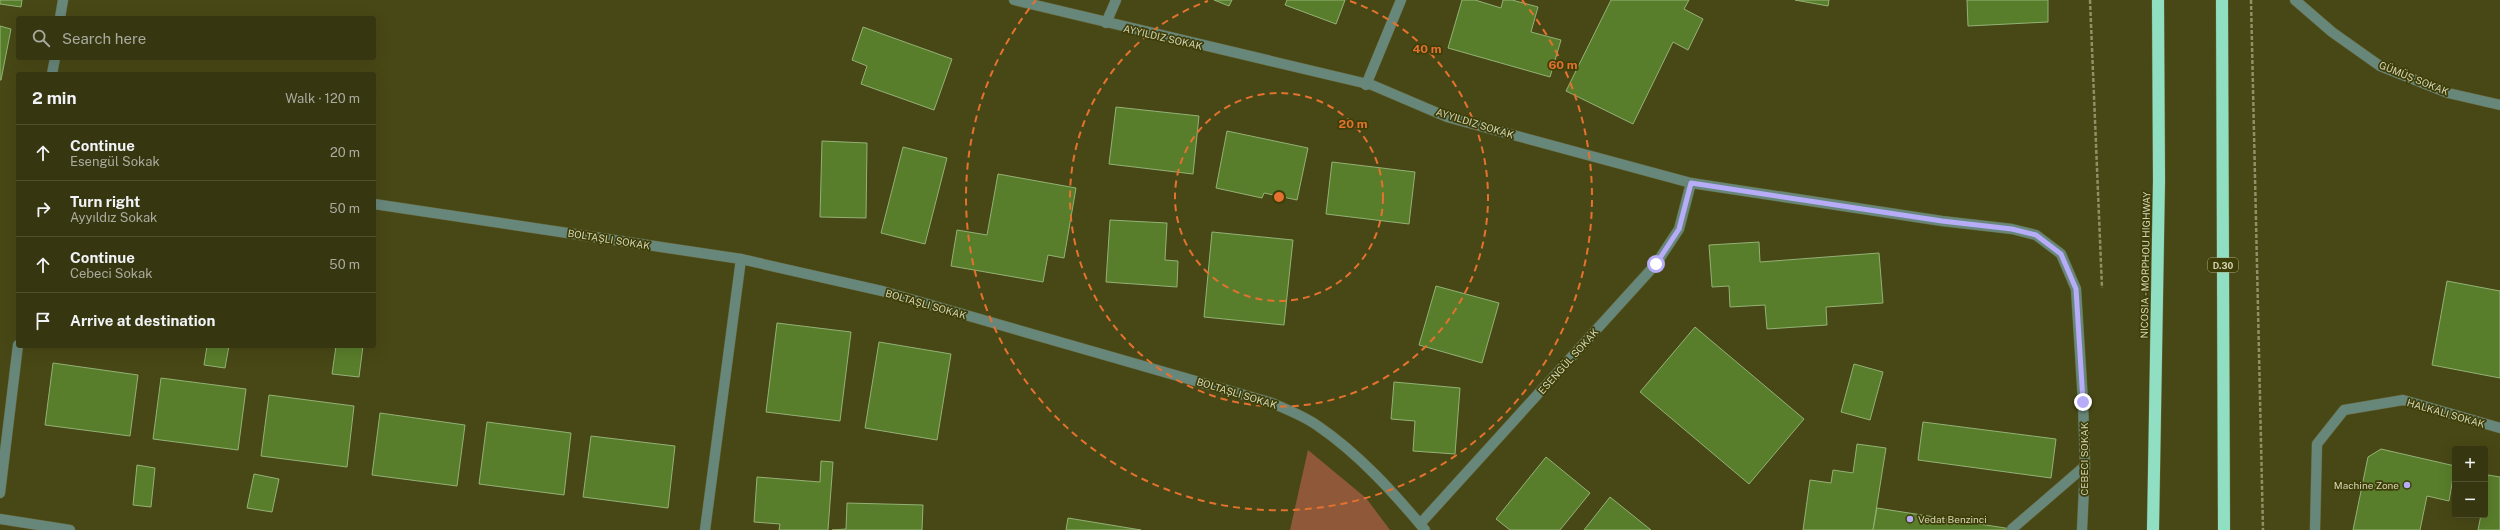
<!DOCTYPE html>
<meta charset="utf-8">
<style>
body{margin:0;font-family:"Public Sans",sans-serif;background:#3d3e19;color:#f1f3f6}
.controls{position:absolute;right:12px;bottom:12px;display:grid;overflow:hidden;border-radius:4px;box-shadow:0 4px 16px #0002}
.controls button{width:36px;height:36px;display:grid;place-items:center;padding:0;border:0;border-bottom:1px solid #505030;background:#363610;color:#f1f3f6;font:20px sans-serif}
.stop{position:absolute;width:12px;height:12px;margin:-9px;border:3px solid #b6acf8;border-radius:50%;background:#fff}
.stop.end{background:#b6acf8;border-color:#fff;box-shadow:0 1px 4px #0008}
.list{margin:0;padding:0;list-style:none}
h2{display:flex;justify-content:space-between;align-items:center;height:52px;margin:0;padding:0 16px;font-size:17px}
h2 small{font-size:13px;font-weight:400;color:#aaab9f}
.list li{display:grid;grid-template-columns:26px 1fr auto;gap:12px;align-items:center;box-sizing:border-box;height:56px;padding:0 16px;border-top:1px solid #505030}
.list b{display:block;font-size:15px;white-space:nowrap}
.list p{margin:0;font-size:13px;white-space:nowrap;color:#aaab9f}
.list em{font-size:13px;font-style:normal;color:#aaab9f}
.icon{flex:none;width:22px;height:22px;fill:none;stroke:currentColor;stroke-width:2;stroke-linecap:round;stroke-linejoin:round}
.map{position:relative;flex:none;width:2500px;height:530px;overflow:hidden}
.search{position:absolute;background:#363610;box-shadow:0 4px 16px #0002;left:16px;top:16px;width:360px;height:44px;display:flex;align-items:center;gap:10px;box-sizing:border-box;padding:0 14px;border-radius:4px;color:#aaab9f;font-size:15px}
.panel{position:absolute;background:#363610;box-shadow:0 4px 16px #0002;left:16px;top:72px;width:360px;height:276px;border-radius:4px}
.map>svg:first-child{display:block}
.green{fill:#8e5839}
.building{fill:#597e2b;stroke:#94b175}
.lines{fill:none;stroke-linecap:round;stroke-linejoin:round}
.minor-casing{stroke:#646436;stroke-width:11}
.highway-casing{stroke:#646436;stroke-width:13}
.path{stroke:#8f9066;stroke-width:2.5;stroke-dasharray:4 2;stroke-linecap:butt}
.minor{stroke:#68877b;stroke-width:10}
.highway{stroke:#90dfc3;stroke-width:12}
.route{stroke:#b6acf8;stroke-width:5}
.ring{fill:none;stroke:#e4722e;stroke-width:2;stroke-dasharray:7 5}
.poi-dot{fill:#b6acf8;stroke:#3e3e09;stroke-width:1.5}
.labels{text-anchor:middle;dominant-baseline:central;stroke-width:3.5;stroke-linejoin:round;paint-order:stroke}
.shield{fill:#3e3e09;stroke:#a7a881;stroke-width:1}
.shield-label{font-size:9px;font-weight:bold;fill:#d4d5b4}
.street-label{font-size:10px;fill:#d4d5b4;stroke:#3e3e09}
.poi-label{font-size:10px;fill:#d4d5b4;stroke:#3e3e09;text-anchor:end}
.centre{fill:#e4722e;stroke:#3e3e09;stroke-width:2}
.ring-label{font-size:12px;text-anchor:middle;font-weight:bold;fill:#e4722e;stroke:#3e3e09;stroke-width:3.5;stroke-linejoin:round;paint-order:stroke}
</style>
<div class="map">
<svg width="2500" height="530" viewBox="0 0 2500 530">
<rect width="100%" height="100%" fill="#484816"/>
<!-- green -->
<polygon class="green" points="1308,450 1366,498 1390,530 1290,530"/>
<!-- building -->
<g class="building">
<polygon points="0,0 22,0 21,7 0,4"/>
<polygon points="1214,0 1232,0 1229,6"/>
<polygon points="1287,0 1345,0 1336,24 1285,5"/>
<polygon points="1462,0 1475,0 1501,8 1503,0 1512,0 1538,7 1531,32 1561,40 1550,77 1448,48"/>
<polygon points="1611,0 1689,0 1684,9 1703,19 1688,50 1673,42 1633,124 1566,91"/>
<polygon points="1795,0 1829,0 1828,6"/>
<polygon points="1967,0 2048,0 2048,22 1968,26"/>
<polygon points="0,26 11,29 1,80 0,80"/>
<polygon points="863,27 952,59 934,110 861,84 867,66 852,60"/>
<polygon points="1116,107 1199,116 1193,174 1109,164"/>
<polygon points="1227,131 1308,148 1297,200 1264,193 1262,198 1216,188"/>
<polygon points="822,141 867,143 866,218 820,217"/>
<polygon points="903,147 947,158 925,244 881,233"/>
<polygon points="1332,162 1415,172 1409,224 1326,214"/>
<polygon points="998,174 1076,188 1064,258 1048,255 1043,282 951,266 957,230 987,235"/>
<polygon points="1110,220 1167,223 1165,260 1178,261 1177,287 1106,282"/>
<polygon points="1212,232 1293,240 1284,325 1204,317"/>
<polygon points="1759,242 1760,262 1879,253 1883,303 1826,307 1827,325 1767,329 1765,305 1730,307 1729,286 1712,287 1709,245"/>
<polygon points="2447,281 2500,291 2500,378 2432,365"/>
<polygon points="1436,286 1499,303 1482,363 1419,345"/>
<polygon points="777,323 851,332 840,421 766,412"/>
<polygon points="1695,327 1804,419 1749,484 1640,392"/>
<polygon points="879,342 951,354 937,440 865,428"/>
<polygon points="207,346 229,346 225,368 204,365"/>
<polygon points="336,346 363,346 359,377 332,374"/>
<polygon points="53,363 138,375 130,436 45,425"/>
<polygon points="1854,364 1883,372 1870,420 1841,412"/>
<polygon points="161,378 246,389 238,450 153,439"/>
<polygon points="1394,382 1460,388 1455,454 1413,451 1415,421 1391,419"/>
<polygon points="269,395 354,406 347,467 261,456"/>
<polygon points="380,413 465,425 457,486 372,475"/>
<polygon points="487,422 571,433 564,495 479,484"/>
<polygon points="1923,422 2056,439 2051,478 1918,460"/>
<polygon points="591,436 675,446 668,508 583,497"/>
<polygon points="1857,444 1886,448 1873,530 1803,530 1810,480 1831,483 1833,470 1853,473"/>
<polygon points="2381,449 2455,466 2449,501 2427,496 2420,530 2353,530 2368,457"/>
<polygon points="1546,457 1590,493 1560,530 1510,530 1496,519"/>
<polygon points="821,461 833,462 828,530 779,530 780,524 754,522 757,477 820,482"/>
<polygon points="137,465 155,468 151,507 133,505"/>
<polygon points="254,474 279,479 272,512 247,508"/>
<polygon points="2488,475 2500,477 2500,530 2478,530 2481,515 2485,515 2485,493"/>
<polygon points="1610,497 1651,530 1584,530"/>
<polygon points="847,503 923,505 922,530 832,530 846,529"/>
<polygon points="1877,508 2018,530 1873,530"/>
<polygon points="1068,518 1141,530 1066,530"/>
</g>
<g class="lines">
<!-- minor casing -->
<g class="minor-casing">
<g id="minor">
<polyline points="1014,0 1372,85 1447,117 1691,183 1942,221 2012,229 2036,235 2061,254 2076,289 2083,402 2085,466 2082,530"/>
<polyline points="2295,0 2332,32 2380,66 2448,93 2500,105"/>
<polyline points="60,18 63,0"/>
<polyline points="1106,23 1116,0"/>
<polyline points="52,74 55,58"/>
<polyline points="1366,85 1401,0"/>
<path d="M374,204L741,259L882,291L1272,403C1288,410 1304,416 1318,426C1359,454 1394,493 1425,530"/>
<polyline points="0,493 18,345"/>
<polyline points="0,519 70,530"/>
<polyline points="1420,524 1656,264 1679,229 1691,183"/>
<polyline points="2012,529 2085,466"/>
<polyline points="705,530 741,259"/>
<polyline points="2315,530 2317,444 2344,410 2403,400 2500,428"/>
</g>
</g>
<!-- highway casing -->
<g class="highway-casing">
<g id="highway">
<polyline points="2222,0 2224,530"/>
<polyline points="2153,530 2159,181 2158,0"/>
</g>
</g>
<!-- path -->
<g class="path">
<polyline points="2090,0 2102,288"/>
<polyline points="2251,0 2263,530"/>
</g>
<!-- minor -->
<use href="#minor" class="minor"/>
<!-- highway -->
<use href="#highway" class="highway"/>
</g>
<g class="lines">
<!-- route -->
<polyline class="route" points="1656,264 1679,229 1691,183 1942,221 2012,229 2036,235 2061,254 2076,289 2083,402"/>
</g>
<!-- distance rings -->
<g class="ring">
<circle cx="1279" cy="197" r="104"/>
<path d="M1350 1A209 209 0 1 1 1208 1"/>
<path d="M1522 0A313 313 0 1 1 1036 0"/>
</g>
<!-- markers -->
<g class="poi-dot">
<circle cx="2407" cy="485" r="4"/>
<circle cx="1910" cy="519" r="4"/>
</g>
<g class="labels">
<!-- shield labels -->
<rect class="shield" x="2208" y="258" width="30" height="14" rx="3"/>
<g class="shield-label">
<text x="2223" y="265">D.30</text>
</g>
<!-- street labels -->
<g class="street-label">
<text transform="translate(1163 37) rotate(13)">AYYILDIZ SOKAK</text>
<text transform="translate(2414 78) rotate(22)">GÜMÜŞ SOKAK</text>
<text transform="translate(1475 123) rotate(17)">AYYILDIZ SOKAK</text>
<text transform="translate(609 239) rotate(9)">BOLTAŞLI SOKAK</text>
<text transform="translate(2145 265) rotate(-89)">NICOSIA - MORPHOU HIGHWAY</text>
<text transform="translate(926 304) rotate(16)">BOLTAŞLI SOKAK</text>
<text transform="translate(1568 361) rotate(-48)">ESENGÜL SOKAK</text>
<text transform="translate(1237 393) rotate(17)">BOLTAŞLI SOKAK</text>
<text transform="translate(2446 413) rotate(16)">HALKALI SOKAK</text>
<text transform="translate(2084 459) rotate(-90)">CEBECI SOKAK</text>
</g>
<!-- poi labels -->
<g class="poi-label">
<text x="2399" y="485">Machine Zone</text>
<text x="1918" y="519" text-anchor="start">Vedat Benzinci</text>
</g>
</g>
<circle cx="1279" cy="197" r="6" class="centre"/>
<g class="ring-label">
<text x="1427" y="53">40 m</text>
<text x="1563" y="69">60 m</text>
<text x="1353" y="128">20 m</text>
</g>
</svg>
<div class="controls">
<button>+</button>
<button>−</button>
</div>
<div class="stop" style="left:1656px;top:264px"></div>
<div class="stop end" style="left:2083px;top:402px"></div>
<div class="search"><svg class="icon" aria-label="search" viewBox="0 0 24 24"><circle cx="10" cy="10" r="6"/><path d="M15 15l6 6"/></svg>Search here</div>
<section class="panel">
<h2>2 min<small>Walk · 120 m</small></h2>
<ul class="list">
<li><svg class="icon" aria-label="ahead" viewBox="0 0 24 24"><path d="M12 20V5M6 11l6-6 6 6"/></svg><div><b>Continue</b><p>Esengül Sokak</p></div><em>20 m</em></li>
<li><svg class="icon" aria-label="right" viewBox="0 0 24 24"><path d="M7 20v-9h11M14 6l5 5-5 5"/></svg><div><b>Turn right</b><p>Ayyıldız Sokak</p></div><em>50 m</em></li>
<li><svg class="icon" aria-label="ahead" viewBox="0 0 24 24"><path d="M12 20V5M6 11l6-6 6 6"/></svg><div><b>Continue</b><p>Cebeci Sokak</p></div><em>50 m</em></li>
<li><svg class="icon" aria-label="arrive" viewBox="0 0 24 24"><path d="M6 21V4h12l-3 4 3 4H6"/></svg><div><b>Arrive at destination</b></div></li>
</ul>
</section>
</div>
